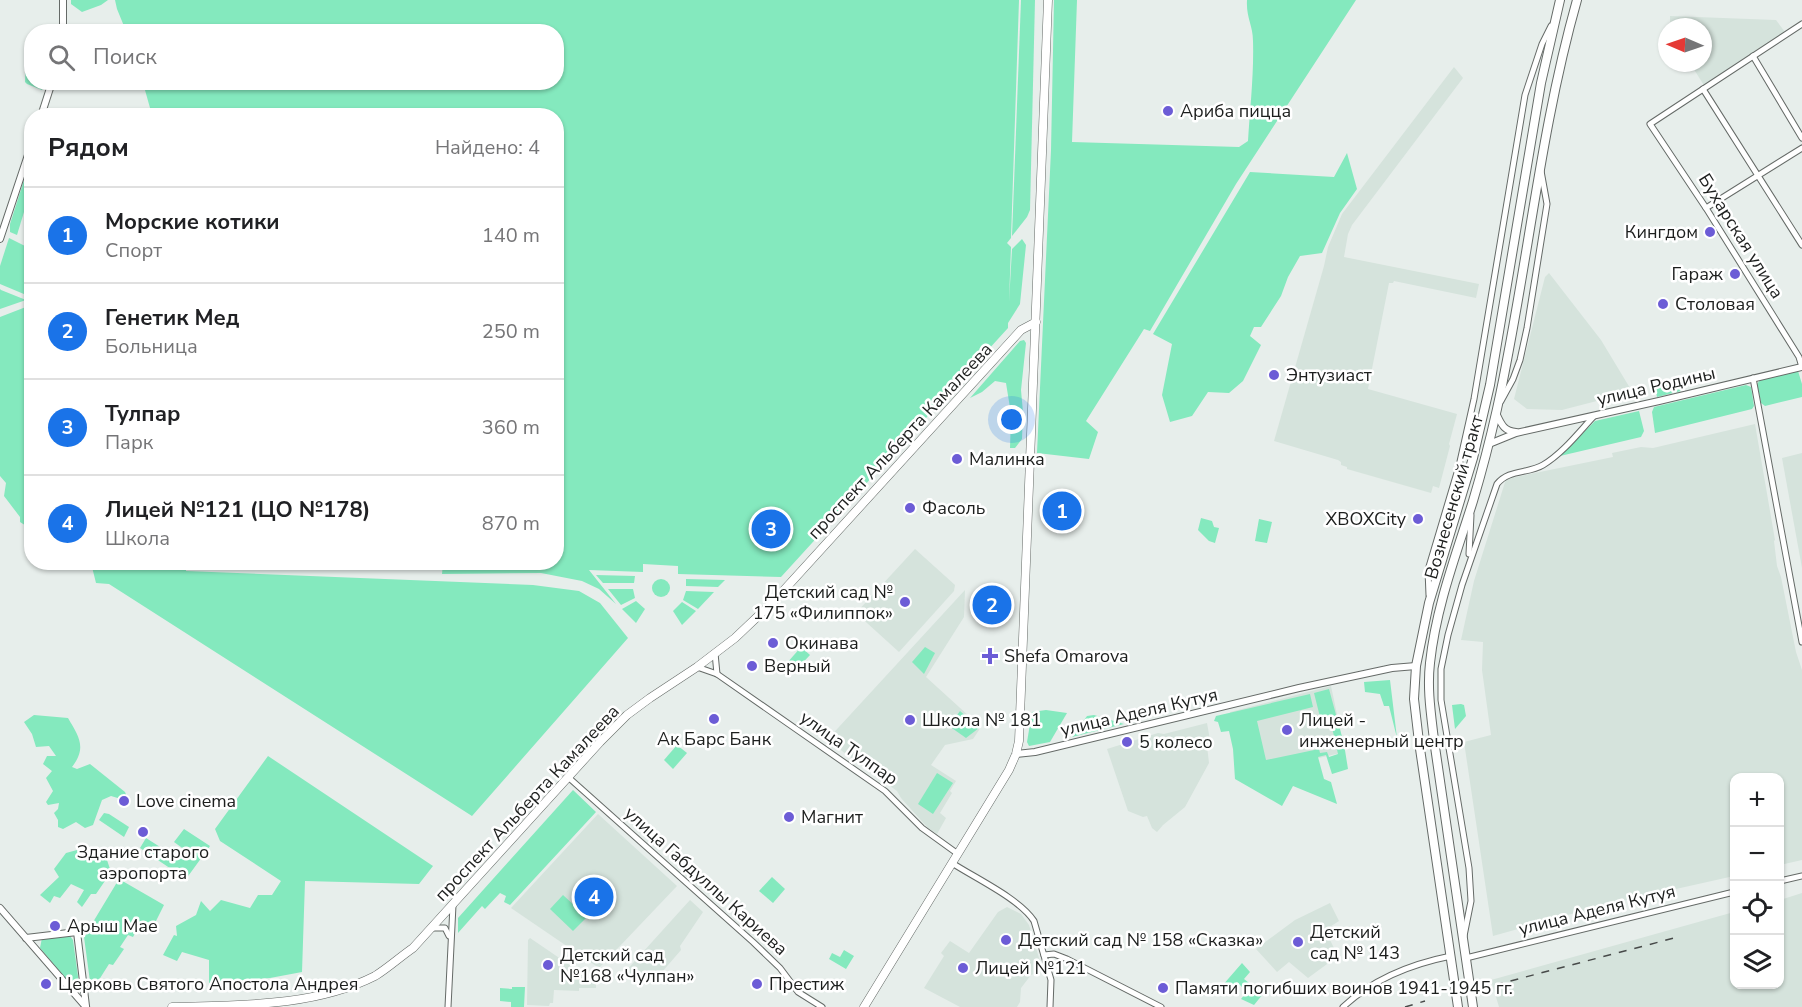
<!DOCTYPE html>
<html lang="ru">
<meta charset="utf-8">
<style>
body{margin:0;font-family:"Nunito Sans",sans-serif;background:#f2f2f2;color:#202124}
.controls{position:absolute;right:18px;bottom:18px;display:grid;overflow:hidden;border-radius:12px;box-shadow:0 2px 4px #0004}
.controls button{width:54px;height:54px;display:grid;place-items:center;padding:0;border:0;border-bottom:2px solid #e0e0e0;background:#fff;color:#202124;font:30px sans-serif}
.compass{position:absolute;left:1658px;top:18px;width:54px;height:54px;border-radius:50%;background:#fff;box-shadow:0 2px 4px #0004;rotate:272deg}
.you{position:absolute;left:1012px;top:420px;width:21px;height:21px;margin:-15px;border:4px solid #fff;border-radius:50%;background:#1a73e8;box-shadow:0 0 0 9px #1a73e833}
.badge{display:grid;place-items:center;width:39px;height:39px;border-radius:50%;background:#1a73e8;color:#fff;font-size:20px;font-weight:700}
.pin{position:absolute;translate:-50% -50%;border:3px solid #fff;box-shadow:0 2px 6px #0006}
.list{margin:0;padding:0;list-style:none}
h2{display:flex;justify-content:space-between;align-items:center;height:78px;margin:0;padding:0 24px;font-size:26px}
h2 small{font-size:20px;font-weight:400;color:#757577}
.list li{display:grid;grid-template-columns:39px 1fr auto;gap:18px;align-items:center;box-sizing:border-box;height:96px;padding:0 24px;border-top:2px solid #e0e0e0}
.list b{display:block;font-size:22px;white-space:nowrap}
.list p{margin:0;font-size:20px;white-space:nowrap;color:#757577}
.list em{font-size:20px;font-style:normal;color:#757577}
.icon{flex:none;width:33px;height:33px;fill:none;stroke:currentColor;stroke-width:2;stroke-linecap:round;stroke-linejoin:round}
.map{position:relative;flex:none;width:1802px;height:1007px;overflow:hidden}
.search{position:absolute;background:#fff;box-shadow:0 2px 4px #0004;left:24px;top:24px;width:540px;height:66px;display:flex;align-items:center;gap:15px;box-sizing:border-box;padding:0 21px;border-radius:24px;color:#757577;font-size:22px}
.panel{position:absolute;background:#fff;box-shadow:0 2px 4px #0004;left:24px;top:108px;width:540px;height:462px;border-radius:24px}
.map>svg:first-child{display:block}
.built{fill:#d5e3dc}
.green{fill:#84e9be}
.lines{fill:none;stroke-linecap:round;stroke-linejoin:round}
.minor-casing{stroke:#656a67;stroke-width:7}
.tertiary-casing{stroke:#656a67;stroke-width:8}
.secondary-casing{stroke:#656a67;stroke-width:9}
.primary-casing{stroke:#656a67;stroke-width:10}
.minor{stroke:#fff;stroke-width:5}
.tertiary{stroke:#fff;stroke-width:6}
.secondary{stroke:#fff;stroke-width:8}
.primary{stroke:#fff;stroke-width:8}
.rail{stroke:#474a49;stroke-width:1.5;stroke-dasharray:8 8;stroke-linecap:butt}
.poi-dot{fill:#6c5cd6;stroke:#fff;stroke-width:2}
.labels{text-anchor:middle;dominant-baseline:central;stroke-width:5;stroke-linejoin:round;paint-order:stroke}
.poi-label{font-size:18px;fill:#1d1f1e;stroke:#fff;text-anchor:start}
.street-label{font-size:18px;fill:#1d1f1e;stroke:#fff}
</style>
<div class="map">
<svg width="1802" height="1007" viewBox="0 0 1802 1007">
<rect width="100%" height="100%" fill="#e7eeeb"/>
<!-- built -->
<g class="built">
<polygon points="1670,16 1776,20 1785,32 1732,66 1705,87 1690,63 1703,63 1703,27 1670,27"/>
<polygon points="1454,67 1463,78 1352,225 1348,234 1344,257 1479,284 1476,298 1394,281 1393,283 1389,283 1368,389 1457,414 1449,444 1450,446 1439,488 1433,486 1431,493 1347,469 1347,467 1341,465 1341,462 1338,460 1274,441 1324,266 1328,247 1342,214"/>
<polygon points="1549,273 1601,340 1633,393 1628,396 1620,395 1562,410 1527,409 1514,399 1545,277"/>
<polygon points="1755,424 1775,540 1774,541 1777,566 1781,577 1796,652 1802,670 1802,860 1780,865 1780,778 1734,778 1734,876 1600,906 1493,936 1464,742 1491,735 1482,670 1483,642 1461,640 1474,581 1506,479 1613,457 1612,453 1641,447 1653,448"/>
<polygon points="1802,453 1802,568 1782,458"/>
<polygon points="915,549 955,585 954,591 899,652 856,613"/>
<polygon points="965,590 964,617 926,677 981,727 973,739 945,745 931,765 956,781 950,791 952,793 940,813 946,818 937,834 928,828 901,798 897,791 827,740"/>
<polygon points="1331,686 1345,752 1253,773 1238,749 1230,712"/>
<polygon points="1207,723 1210,740 1210,744 1207,746 1209,763 1185,807 1163,825 1157,832 1152,828 1147,816 1143,817 1128,811 1107,749 1158,733 1164,734"/>
<polygon points="598,814 677,886 599,968 511,908"/>
<polygon points="1802,893 1802,1007 1499,1007 1491,980 1734,912 1734,984 1780,984 1780,900"/>
<polygon points="690,900 703,912 680,946 681,950 662,972 657,973 655,976 639,975 631,980 624,973"/>
<polygon points="1330,903 1339,921 1325,930 1338,956 1308,978 1289,962 1277,972 1256,949 1295,920"/>
<polygon points="1007,907 1021,914 1029,925 1043,971 1031,975 1021,988 1020,1002 1017,1007 960,1007 924,988 944,956 941,953 950,941 969,953 998,912"/>
<polygon points="530,938 596,983 596,988 579,988 579,991 554,990 553,1003 550,1003 549,1006 527,1005 528,940"/>
</g>
<!-- green -->
<g class="green">
<polygon points="71,0 108,0 101,5 82,12 71,4"/>
<polygon points="115,0 1019,0 1011,238 1007,243 1011,247 1009,302 1012,249 1022,239 1026,245 1020,304 1008,323 1008,328 781,577 678,574 678,566 643,564 643,572 589,570 616,604 599,589 582,581 541,573 442,574 443,563 556,562 556,116 152,115 143,83 556,82 556,32 126,31 117,9"/>
<polygon points="1021,0 1035,0 1030,210 1027,217 1012,236"/>
<path d="M1054,0H1077L1072,142L1239,147L1248,141C1250,108 1254,74 1253,41C1253,25 1246,18 1247,0H1356L1236,184L1150,331L1144,329L1086,421L1098,432L1089,459L1037,453L1051,150Z"/>
<polygon points="31,50 32,82 45,83 42,90 27,84 25,82 26,57"/>
<polygon points="1347,153 1357,189 1340,213 1322,253 1300,256 1288,277 1281,296 1261,327 1254,327 1250,336 1261,345 1243,381 1229,393 1208,392 1192,416 1170,422 1162,395 1172,344 1153,334 1250,172 1334,177"/>
<polygon points="25,177 31,178 31,189 17,235 10,232 10,224"/>
<polygon points="9,238 31,249 31,297 0,284 0,266"/>
<polygon points="0,289 1,290 26,300 0,309"/>
<polygon points="31,305 31,529 20,522 20,517 4,496 6,483 0,476 0,317"/>
<polygon points="1020,341 1024,340 1026,343 1021,390 1023,412 1022,439 1015,448 1010,448 1011,414 1006,383 995,381 982,392 970,398"/>
<polygon points="1798,371 1802,384 1802,397 1765,406 1761,403 1757,384 1760,380"/>
<polygon points="1681,381 1683,388 1681,391 1657,397 1655,387"/>
<polygon points="1746,385 1751,387 1754,406 1752,409 1655,433 1652,412 1654,407"/>
<polygon points="1639,411 1644,431 1641,437 1560,456 1595,421"/>
<polygon points="1201,518 1212,521 1214,527 1219,528 1215,543 1209,541 1198,530"/>
<polygon points="1259,519 1272,522 1267,543 1255,541"/>
<polygon points="311,562 307,569 208,565 205,563"/>
<polygon points="91,563 192,563 190,565 186,565 186,571 533,585 579,591 600,603 628,638 472,816 109,584 96,583"/>
<polygon points="596,575 635,576 634,583 603,583"/>
<circle cx="661" cy="588" r="9"/>
<polygon points="686,579 725,580 718,587 686,586"/>
<polygon points="608,589 633,589 635,598 621,605"/>
<polygon points="686,591 714,592 698,609 683,600"/>
<polygon points="636,601 645,609 636,623 622,609"/>
<polygon points="682,602 696,611 682,625 673,611"/>
<polygon points="801,647 810,655 796,670 787,663"/>
<polygon points="925,647 935,653 924,674 912,662"/>
<polygon points="1390,680 1397,738 1389,706 1384,706 1380,694 1365,692 1364,682"/>
<polygon points="1329,689 1344,744 1348,769 1332,774 1326,755 1318,757 1324,779 1331,782 1337,804 1293,786 1282,806 1235,779 1233,749 1229,731 1221,732 1218,722 1214,721 1216,716 1310,694 1313,707 1257,721 1266,760 1319,749 1320,753 1327,752 1329,757 1338,754 1331,723 1322,725 1314,693"/>
<polygon points="1461,704 1464,705 1466,716 1455,729 1452,705"/>
<polygon points="1046,710 1067,713 1050,742 1029,746 1027,742 1032,712"/>
<polygon points="960,711 979,728 966,738 949,726"/>
<path d="M34,715L68,718C79,737 87,747 72,767L77,769L90,764L125,792L127,797L121,799L111,796L102,800L93,825L85,828L76,822L63,829L58,827V820L54,813L58,809L59,803L48,805L46,802L53,791L46,778L52,771L43,764L47,756H56L49,746L36,747L32,734L24,722Z"/>
<polygon points="1094,715 1124,724 1072,737 1087,716"/>
<polygon points="677,745 687,753 673,769 664,760"/>
<polygon points="268,756 433,866 419,884 305,881 302,972 270,978 209,983 209,960 182,952 177,961 163,955 174,935 177,936 176,926 196,915 201,901 210,911 221,900 250,908 258,895 272,895 281,881 220,841 215,829"/>
<polygon points="937,773 953,783 933,814 918,804"/>
<polygon points="573,790 596,812 510,905 504,902 506,896 500,893 485,909 482,906 458,933 458,918"/>
<polygon points="104,813 109,814 129,827 124,837 99,820"/>
<polygon points="184,829 210,846 186,879 140,848 146,838 179,859 185,850 174,842"/>
<polygon points="88,847 107,860 111,872 96,894 91,894 82,907 77,902 84,890 71,884 60,898 54,896 50,903 40,895 59,877 54,869 66,853"/>
<polygon points="772,877 785,889 773,903 759,891"/>
<polygon points="119,879 164,905 155,923 141,922 133,937 128,935 120,947 124,949 113,965 109,964 97,983 101,988 91,989 84,937"/>
<polygon points="563,895 587,917 573,931 550,909"/>
<polygon points="70,936 73,940 80,991 76,991 40,948 42,938"/>
<polygon points="844,950 854,956 846,969 829,959 832,953 840,957"/>
<polygon points="1242,963 1250,972 1244,979 1263,994 1254,1005 1241,999 1247,992 1237,982 1229,989 1222,986"/>
<polygon points="512,987 525,987 524,1007 511,1007 511,1002 500,1001 500,988 512,989"/>
</g>
<g class="lines">
<!-- minor casing -->
<g class="minor-casing">
<g id="minor">
<polyline points="1753,56 1802,138"/>
<polyline points="1703,89 1802,245"/>
<polyline points="1706,208 1802,148"/>
<polyline points="1802,367 1799,357 1706,208 1650,124 1802,24"/>
<polyline points="1753,378 1802,642"/>
<polyline points="1501,401 1513,379 1520,360 1527,328 1547,204 1541,171"/>
<polyline points="1469,554 1471,515"/>
<polyline points="1429,595 1428,570 1459,466 1474,399 1525,95 1542,44 1551,26"/>
<polyline points="715,653 717,674"/>
<polyline points="697,667 717,674 885,791 922,828 958,854"/>
<polyline points="568,777 753,942 780,968 798,992 822,1007"/>
<path d="M952,863C975,878 1020,899 1034,921L1051,980L1050,1007"/>
<polyline points="1780,881 1802,876"/>
<polyline points="432,928 445,928 449,936"/>
<path d="M1464,936L1471,901L1469,868L1441,700V669L1448,635L1462,585L1497,484C1509,469 1528,474 1543,465C1563,453 1579,432 1594,416"/>
<polyline points="1044,955 1054,954 1067,959 1161,1007"/>
<polyline points="1466,958 1734,892"/>
<polyline points="448,1007 453,905"/>
<path d="M1343,1007C1373,979 1411,964 1451,956"/>
</g>
</g>
<!-- tertiary casing -->
<g class="tertiary-casing">
<g id="tertiary">
<polyline points="63,32 63,0"/>
<polyline points="41,116 52,82"/>
<polyline points="0,239 32,143"/>
<path d="M1496,413C1501,423 1503,431 1516,432"/>
<polyline points="1489,444 1516,433 1659,401 1802,367"/>
<polyline points="1016,754 1035,752 1299,688 1392,668 1416,666"/>
<polyline points="0,908 86,1007"/>
<polyline points="26,938 77,932 86,1006"/>
</g>
</g>
<!-- secondary casing -->
<g class="secondary-casing">
<g id="secondary">
<path d="M172,1007C239,1005 314,1007 375,976C388,968 400,957 413,948L600,742L627,715L650,698L697,667L735,638L774,601L1021,330L1036,322"/>
<polyline points="864,1007 1009,770 1016,754 1019,741 1048,0"/>
</g>
</g>
<!-- primary casing -->
<g class="primary-casing">
<g id="primary">
<polyline points="1458,1007 1419,742 1414,699 1416,666 1429,603 1473,458 1490,385 1541,83 1560,0"/>
<path d="M1473,1007L1434,740C1431,714 1427,689 1430,663C1436,607 1456,555 1473,501C1482,471 1490,440 1497,409C1527,274 1539,134 1577,0"/>
</g>
</g>
<!-- minor -->
<use href="#minor" class="minor"/>
<!-- tertiary -->
<use href="#tertiary" class="tertiary"/>
<!-- secondary -->
<use href="#secondary" class="secondary"/>
<!-- primary -->
<use href="#primary" class="primary"/>
<!-- rail -->
<g class="rail">
<polyline points="1495,985 1678,937"/>
<polyline points="1405,1007 1425,1001"/>
</g>
</g>
<!-- markers -->
<g class="poi-dot">
<circle cx="1168" cy="111" r="6"/>
<circle cx="1710" cy="232" r="6"/>
<circle cx="1735" cy="274" r="6"/>
<circle cx="1663" cy="304" r="6"/>
<circle cx="1274" cy="375" r="6"/>
<circle cx="957" cy="459" r="6"/>
<circle cx="910" cy="508" r="6"/>
<circle cx="1418" cy="519" r="6"/>
<circle cx="905" cy="602" r="6"/>
<circle cx="773" cy="643" r="6"/>
<path d="M987 647h6v6h6v6h-6v6h-6v-6h-6v-6h6z"/>
<circle cx="752" cy="666" r="6"/>
<circle cx="714" cy="719" r="6"/>
<circle cx="910" cy="720" r="6"/>
<circle cx="1287" cy="730" r="6"/>
<circle cx="1127" cy="742" r="6"/>
<circle cx="124" cy="801" r="6"/>
<circle cx="789" cy="817" r="6"/>
<circle cx="143" cy="832" r="6"/>
<circle cx="55" cy="926" r="6"/>
<circle cx="1006" cy="940" r="6"/>
<circle cx="1298" cy="942" r="6"/>
<circle cx="548" cy="965" r="6"/>
<circle cx="963" cy="968" r="6"/>
<circle cx="46" cy="984" r="6"/>
<circle cx="757" cy="984" r="6"/>
<circle cx="1163" cy="988" r="6"/>
</g>
<g class="labels">
<!-- poi labels -->
<g class="poi-label">
<text x="1180" y="111">Ариба пицца</text>
<text x="1698" y="232" text-anchor="end">Кингдом</text>
<text x="1723" y="274" text-anchor="end">Гараж</text>
<text x="1675" y="304">Столовая</text>
<text x="1286" y="375">Энтузиаст</text>
<text x="969" y="459">Малинка</text>
<text x="922" y="508">Фасоль</text>
<text x="1406" y="519" text-anchor="end">XBOXCity</text>
<text x="893" y="592" text-anchor="end">Детский сад №<tspan x="893" dy="21">175 «Филиппок»</tspan></text>
<text x="785" y="643">Окинава</text>
<text x="1004" y="656">Shefa Omarova</text>
<text x="764" y="666">Верный</text>
<text x="922" y="720">Школа № 181</text>
<text x="1299" y="720">Лицей -<tspan x="1299" dy="21">инженерный центр</tspan></text>
<text x="714" y="739" text-anchor="middle">Ак Барс Банк</text>
<text x="1139" y="742">5 колесо</text>
<text x="136" y="801">Love cinema</text>
<text x="801" y="817">Магнит</text>
<text x="143" y="852" text-anchor="middle">Здание старого<tspan x="143" dy="21">аэропорта</tspan></text>
<text x="67" y="926">Арыш Мае</text>
<text x="1310" y="932">Детский<tspan x="1310" dy="21">сад № 143</tspan></text>
<text x="1018" y="940">Детский сад № 158 «Сказка»</text>
<text x="560" y="955">Детский сад<tspan x="560" dy="21">№168 «Чулпан»</tspan></text>
<text x="975" y="968">Лицей №121</text>
<text x="58" y="984">Церковь Святого Апостола Андрея</text>
<text x="769" y="984">Престиж</text>
<text x="1175" y="988">Памяти погибших воинов 1941-1945 гг.</text>
</g>
<!-- street labels -->
<g class="street-label">
<text transform="translate(1741 236) rotate(58)">Бухарская улица</text>
<text transform="translate(1656 386) rotate(-13)">улица Родины</text>
<text transform="translate(900 441) rotate(-47)">проспект Альберта Камалеева</text>
<text transform="translate(1454 497) rotate(-74)">Вознесенский тракт</text>
<text transform="translate(1139 712) rotate(-13)">улица Аделя Кутуя</text>
<text transform="translate(849 748) rotate(35)">улица Тулпар</text>
<text transform="translate(527 803) rotate(-47)">проспект Альберта Камалеева</text>
<text transform="translate(706 881) rotate(42)">улица Габдуллы Кариева</text>
<text transform="translate(1597 910) rotate(-14)">улица Аделя Кутуя</text>
</g>
</g>
</svg>
<div class="controls">
<button>+</button>
<button>−</button>
<button><svg class="icon" aria-label="locate" viewBox="0 0 24 24"><circle cx="12" cy="12" r="6"/><path d="M12 2v4M12 18v4M2 12h4M18 12h4"/></svg></button>
<button><svg class="icon" aria-label="layers" viewBox="0 0 24 24"><path d="M12 4l9 5-9 5-9-5zM3 14l9 5 9-5"/></svg></button>
</div>
<svg class="compass" viewBox="-18 -18 36 36"><path d="M0-13l5 13h-10z" fill="#e53935"/><path d="M0 13l5-13h-10z" fill="#757577"/></svg>
<div class="you"></div>
<div class="pin badge" style="left:1062px;top:511px">1</div>
<div class="pin badge" style="left:992px;top:605px">2</div>
<div class="pin badge" style="left:771px;top:529px">3</div>
<div class="pin badge" style="left:594px;top:897px">4</div>
<div class="search"><svg class="icon" aria-label="search" viewBox="0 0 24 24"><circle cx="10" cy="10" r="6"/><path d="M15 15l6 6"/></svg>Поиск</div>
<section class="panel">
<h2>Рядом<small>Найдено: 4</small></h2>
<ul class="list">
<li><span class="badge">1</span><div><b>Морские котики</b><p>Спорт</p></div><em>140 m</em></li>
<li><span class="badge">2</span><div><b>Генетик Мед</b><p>Больница</p></div><em>250 m</em></li>
<li><span class="badge">3</span><div><b>Тулпар</b><p>Парк</p></div><em>360 m</em></li>
<li><span class="badge">4</span><div><b>Лицей №121 (ЦО №178)</b><p>Школа</p></div><em>870 m</em></li>
</ul>
</section>
</div>
